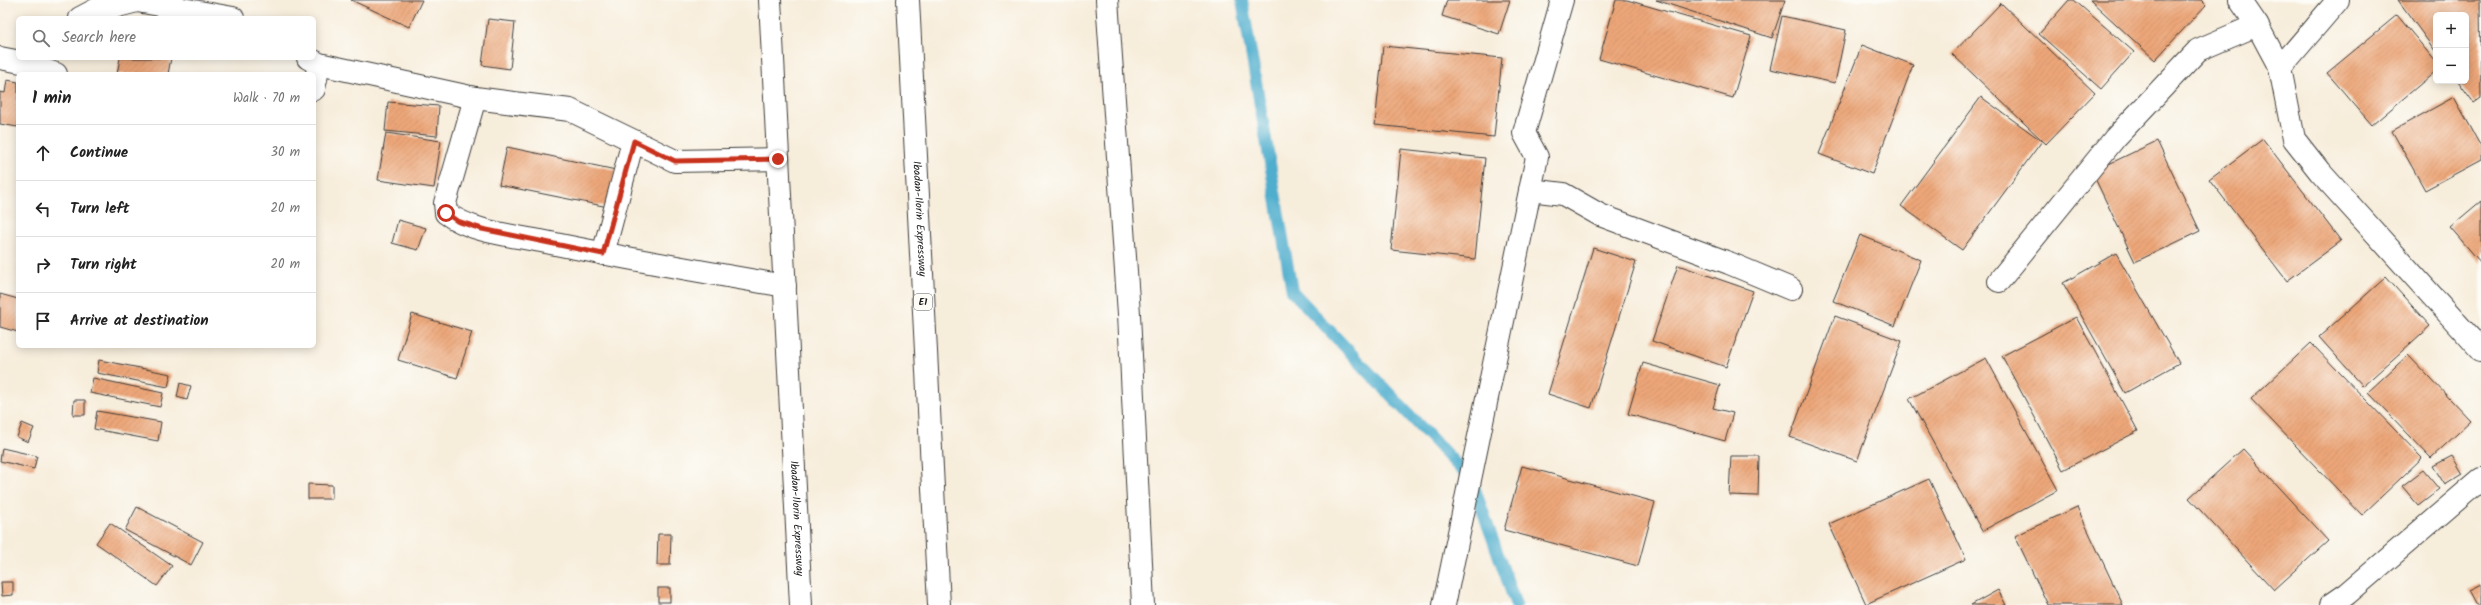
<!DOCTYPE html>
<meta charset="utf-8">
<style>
body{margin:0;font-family:Kalam,sans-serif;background:#f6f6f6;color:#222}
.controls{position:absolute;right:12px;top:12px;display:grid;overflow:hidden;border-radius:6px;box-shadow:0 2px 10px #0003}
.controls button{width:36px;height:36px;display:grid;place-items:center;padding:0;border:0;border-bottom:1px solid #e0e0e0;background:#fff;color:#222;font:20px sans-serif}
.stop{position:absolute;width:12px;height:12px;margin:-9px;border:3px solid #c8321e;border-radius:50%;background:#fff}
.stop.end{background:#c8321e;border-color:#fff;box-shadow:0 1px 4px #0008}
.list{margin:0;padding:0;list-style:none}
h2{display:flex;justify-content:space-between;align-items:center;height:52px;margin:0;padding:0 16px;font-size:17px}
h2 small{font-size:13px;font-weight:400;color:#767676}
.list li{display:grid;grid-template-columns:26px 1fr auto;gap:12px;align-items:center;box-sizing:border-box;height:56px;padding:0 16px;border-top:1px solid #e0e0e0}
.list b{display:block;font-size:15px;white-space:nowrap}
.list em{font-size:13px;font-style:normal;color:#767676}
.icon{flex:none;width:22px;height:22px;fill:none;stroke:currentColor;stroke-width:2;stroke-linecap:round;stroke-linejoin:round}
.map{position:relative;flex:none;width:2481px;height:605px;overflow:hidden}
.search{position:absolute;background:#fff;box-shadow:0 2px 10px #0003;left:16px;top:16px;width:300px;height:44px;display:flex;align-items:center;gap:10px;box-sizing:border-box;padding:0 14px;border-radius:6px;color:#767676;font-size:15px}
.panel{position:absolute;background:#fff;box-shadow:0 2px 10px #0003;left:16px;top:72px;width:300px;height:276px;border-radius:6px}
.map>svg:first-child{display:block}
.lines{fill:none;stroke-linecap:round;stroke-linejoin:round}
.stream{stroke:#50aece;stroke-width:12}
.building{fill:url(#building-hatch)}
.lane-casing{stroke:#3d3b39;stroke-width:24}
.street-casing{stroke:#3d3b39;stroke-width:24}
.highway-casing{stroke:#3d3b39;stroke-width:24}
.lane{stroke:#fff;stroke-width:22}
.street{stroke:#fff;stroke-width:22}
.highway{stroke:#fff;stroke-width:22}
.route{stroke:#c8321e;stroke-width:5}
.labels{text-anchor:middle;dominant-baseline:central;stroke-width:3;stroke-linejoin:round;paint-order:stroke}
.shield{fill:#fdfcf7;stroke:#605f5e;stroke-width:1}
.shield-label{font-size:10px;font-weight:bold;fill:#1c1c1c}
.street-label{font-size:11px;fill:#1c1c1c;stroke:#fdfcf7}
</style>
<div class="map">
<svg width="2481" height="605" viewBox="0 0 2481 605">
<defs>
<pattern id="building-hatch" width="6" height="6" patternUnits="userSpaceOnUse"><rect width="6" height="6" fill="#eca678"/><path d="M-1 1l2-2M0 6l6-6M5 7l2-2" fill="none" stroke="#ca8e67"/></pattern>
</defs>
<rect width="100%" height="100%" fill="#fdfcf7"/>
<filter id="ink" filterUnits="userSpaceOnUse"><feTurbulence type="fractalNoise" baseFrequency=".025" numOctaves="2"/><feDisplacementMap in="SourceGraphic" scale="8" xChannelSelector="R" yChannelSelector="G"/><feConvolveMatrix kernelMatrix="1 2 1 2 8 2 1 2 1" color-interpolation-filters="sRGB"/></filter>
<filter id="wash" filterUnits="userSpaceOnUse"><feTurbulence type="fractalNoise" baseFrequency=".012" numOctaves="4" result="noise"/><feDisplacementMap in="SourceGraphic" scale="16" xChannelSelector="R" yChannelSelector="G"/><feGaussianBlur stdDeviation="0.9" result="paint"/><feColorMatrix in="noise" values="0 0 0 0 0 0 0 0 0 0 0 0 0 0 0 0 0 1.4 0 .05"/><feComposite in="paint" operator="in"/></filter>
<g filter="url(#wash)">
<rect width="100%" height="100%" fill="#f7eddb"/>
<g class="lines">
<!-- stream -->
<polyline class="stream" points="1242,0 1292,291 1472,481 1516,605"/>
</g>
<g id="blocks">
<!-- building -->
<g class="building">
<polygon points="351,0 422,0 409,27"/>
<polygon points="1447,0 1510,0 1499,34 1442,16"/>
<polygon points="1616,0 1627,0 1751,36 1733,98 1599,59"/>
<polygon points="1656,0 1785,0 1772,38"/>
<polygon points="2069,0 2074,0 2134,52 2101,89 2039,34"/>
<polygon points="2090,0 2201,0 2206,5 2155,60"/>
<polygon points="2398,0 2480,0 2481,98 2474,103 2458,81 2466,81 2466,15 2436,15 2436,52"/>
<polygon points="2001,3 2095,93 2046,144 1952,54"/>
<polygon points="2397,15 2436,62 2436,71 2372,125 2327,73"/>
<polygon points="1782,16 1846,30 1835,83 1770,69"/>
<polygon points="488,19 515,22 510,69 482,65"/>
<polygon points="1862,45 1913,65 1872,174 1819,154"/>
<polygon points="1383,46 1502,58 1494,137 1375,125"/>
<polygon points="120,58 171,58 168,74 117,74"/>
<polygon points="7,80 18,82 18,127 0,124 0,92 5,93"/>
<polygon points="1981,97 2042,141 1962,250 1901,206"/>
<polygon points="2454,97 2481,146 2481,160 2425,190 2392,131"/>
<polygon points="388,102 439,106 437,136 385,131"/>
<polygon points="386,133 441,141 434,188 378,180"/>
<polygon points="2263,139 2341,241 2287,281 2209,179"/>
<polygon points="2157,141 2200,231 2135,262 2092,172"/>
<polygon points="507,147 616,170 608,207 499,185"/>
<polygon points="1401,149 1485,158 1475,259 1391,250"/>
<polygon points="2481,201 2481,263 2450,227"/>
<polygon points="398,220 426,228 418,250 392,243"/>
<polygon points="1860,235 1921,260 1895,326 1833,301"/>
<polygon points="1593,248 1636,262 1591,408 1548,394"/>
<polygon points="2116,253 2179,363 2125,393 2063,283"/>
<polygon points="1678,265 1753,291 1726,367 1652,341"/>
<polygon points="2386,277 2430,326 2363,386 2319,337"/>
<polygon points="0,294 18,299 18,332 0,327"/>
<polygon points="412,314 472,332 457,378 398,360"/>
<polygon points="1835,316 1902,341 1857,461 1790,437"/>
<polygon points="2076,317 2138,431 2063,470 2002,356"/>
<polygon points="2311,343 2422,458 2362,515 2251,399"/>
<polygon points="2408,355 2471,421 2431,458 2368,392"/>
<polygon points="1986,358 2058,490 1982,531 1909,399"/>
<polygon points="99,360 171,374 168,387 97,373"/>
<polygon points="1643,363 1720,385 1713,408 1733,413 1725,441 1628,414"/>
<polygon points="93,378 163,393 160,407 90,393"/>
<polygon points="180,383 191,386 187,400 177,397"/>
<polygon points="74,400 85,400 85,415 73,415"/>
<polygon points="97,411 161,422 158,441 94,429"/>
<polygon points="22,423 34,428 28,442 17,437"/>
<polygon points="2,448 37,456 34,469 0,461"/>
<polygon points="2243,449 2328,541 2274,590 2189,498"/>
<polygon points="1731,456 1759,456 1758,496 1729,495"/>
<polygon points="2452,456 2463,474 2445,485 2433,466"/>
<polygon points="1522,466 1655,502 1638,566 1504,530"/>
<polygon points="2423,470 2439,489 2418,505 2402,486"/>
<polygon points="1929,479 1966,559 1866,604 1829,524"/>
<polygon points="308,484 332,485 332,499 308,499"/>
<polygon points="137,507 203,542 191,565 125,530"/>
<polygon points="2077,507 2123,605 2048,605 2015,536"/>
<polygon points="110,523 172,566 157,586 96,543"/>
<polygon points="658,534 671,534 670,565 657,565"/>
<polygon points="1,582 13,582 13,595 2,596"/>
<polygon points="2481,584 2481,605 2477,605 2469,590"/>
<rect x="658" y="588" width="12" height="14"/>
<polygon points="1998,590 2006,605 1971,605"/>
</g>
</g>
</g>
<g filter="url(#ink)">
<use href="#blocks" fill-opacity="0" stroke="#3d3b39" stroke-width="1"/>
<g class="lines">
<!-- lane casing -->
<g class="lane-casing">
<g id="lane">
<polyline points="80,18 97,9 114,7 137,1 233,18"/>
<polyline points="0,58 21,62 56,74"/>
<polyline points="308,58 319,64 475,98 570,110 675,161 778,159"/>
<polyline points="314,89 319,64"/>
<path d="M475,98L445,203L446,213C472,232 509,235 541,241C622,258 703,272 785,286"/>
<polyline points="603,254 633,141"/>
</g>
</g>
<!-- street casing -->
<g class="street-casing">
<g id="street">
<polyline points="1107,0 1129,314 1143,605"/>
<polyline points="2240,0 2257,25 2280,68 2294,139 2320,172 2481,350"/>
<polyline points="2280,68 2338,0"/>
<polyline points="1530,190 1563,194 1600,215 1729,263 1791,289"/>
<polyline points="1999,281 2115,138 2198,50 2257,25"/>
<polyline points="1444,605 1537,157 1524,133 1562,0"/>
<polyline points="2331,605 2347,594 2481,479"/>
</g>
</g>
<!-- highway casing -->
<g class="highway-casing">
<g id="highway">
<path id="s1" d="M770,0L801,605"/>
<path id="s2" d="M908,0L939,605"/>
</g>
</g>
<!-- lane -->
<use href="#lane" class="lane"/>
<!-- street -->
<use href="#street" class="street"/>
<!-- highway -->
<use href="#highway" class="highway"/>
</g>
</g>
<g class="lines" filter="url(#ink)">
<!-- route -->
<polyline class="route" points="446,213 457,221 482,229 603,254 634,141 675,161 778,159"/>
</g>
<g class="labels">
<!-- shield labels -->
<rect class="shield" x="914" y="294" width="18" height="16" rx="3"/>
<g class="shield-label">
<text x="923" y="302">E1</text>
</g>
<!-- street labels -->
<g class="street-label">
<text stroke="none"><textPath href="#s2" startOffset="219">Ibadan-Ilorin Expressway</textPath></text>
<text stroke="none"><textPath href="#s1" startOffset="519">Ibadan-Ilorin Expressway</textPath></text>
</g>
</g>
</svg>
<div class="controls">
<button>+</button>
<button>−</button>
</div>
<div class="stop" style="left:446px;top:213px"></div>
<div class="stop end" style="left:778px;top:159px"></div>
<div class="search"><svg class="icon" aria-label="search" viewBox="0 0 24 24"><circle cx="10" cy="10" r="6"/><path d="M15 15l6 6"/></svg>Search here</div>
<section class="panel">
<h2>1 min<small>Walk · 70 m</small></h2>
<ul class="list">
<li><svg class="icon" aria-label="ahead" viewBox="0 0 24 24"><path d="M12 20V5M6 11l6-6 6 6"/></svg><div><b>Continue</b></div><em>30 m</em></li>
<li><svg class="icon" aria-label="left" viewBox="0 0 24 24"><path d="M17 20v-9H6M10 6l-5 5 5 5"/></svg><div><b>Turn left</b></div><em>20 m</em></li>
<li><svg class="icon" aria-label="right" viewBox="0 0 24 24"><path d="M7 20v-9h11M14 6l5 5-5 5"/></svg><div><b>Turn right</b></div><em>20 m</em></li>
<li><svg class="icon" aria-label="arrive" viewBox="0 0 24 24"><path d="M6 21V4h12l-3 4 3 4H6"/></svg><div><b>Arrive at destination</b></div></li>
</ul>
</section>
</div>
